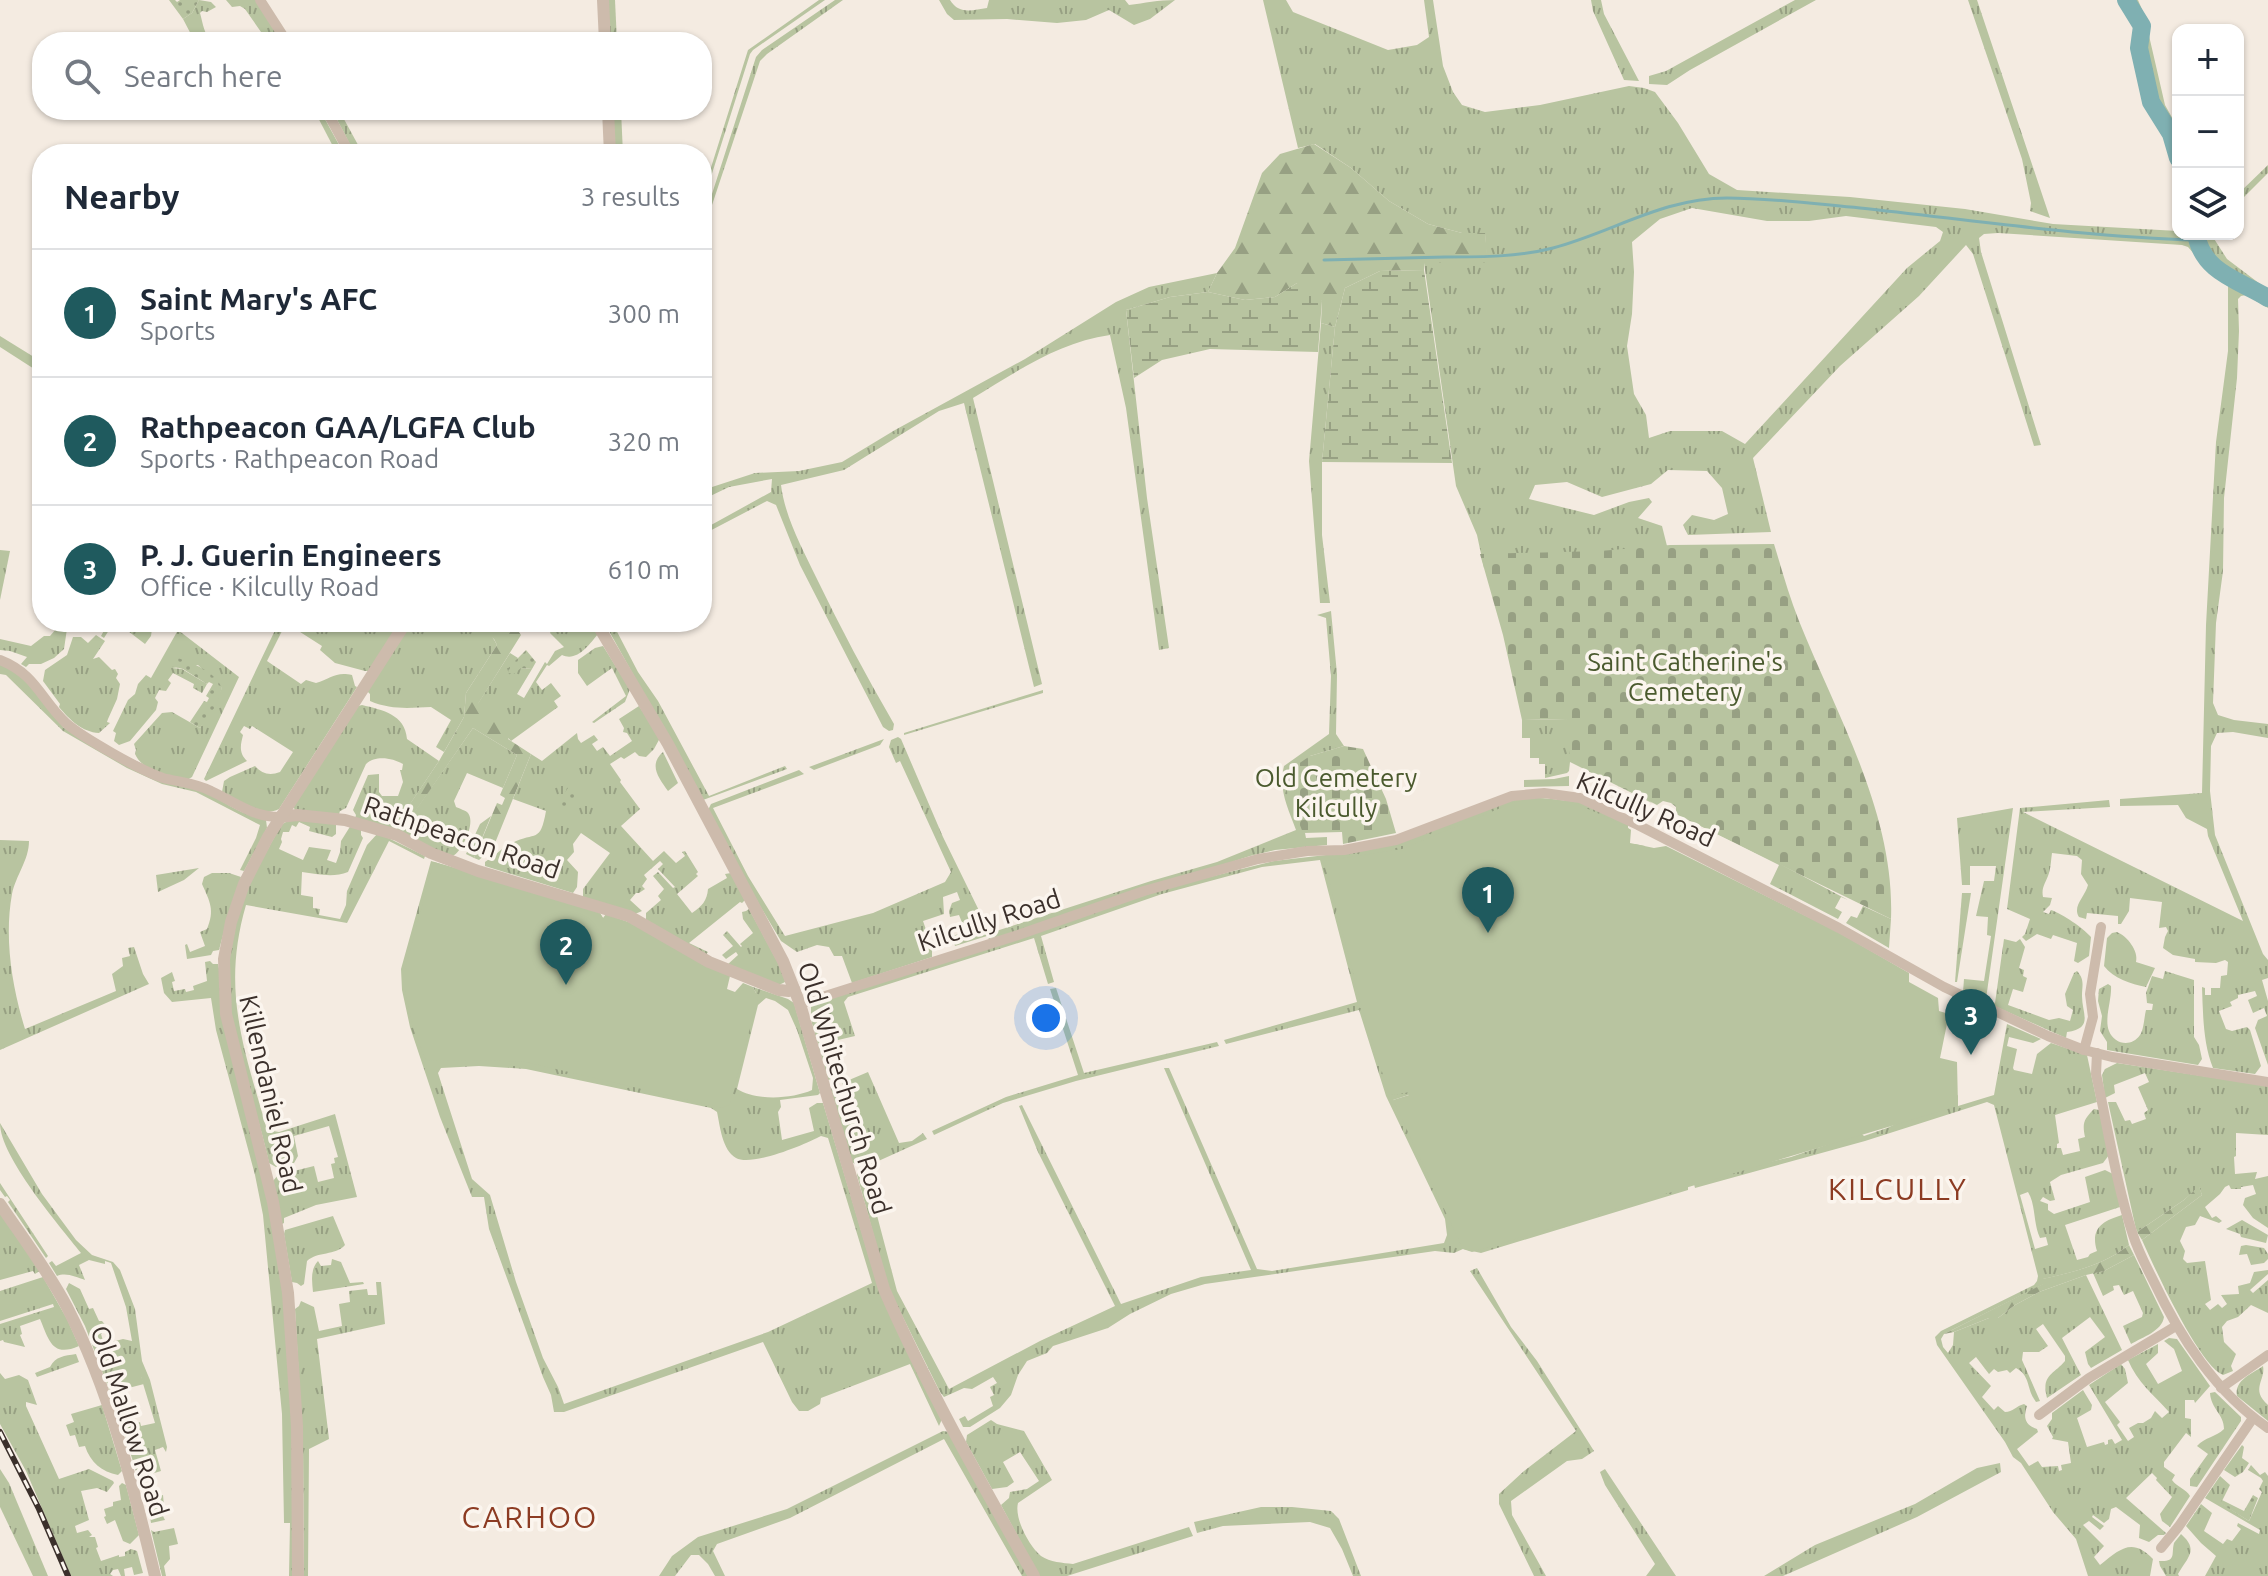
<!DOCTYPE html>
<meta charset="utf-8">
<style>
body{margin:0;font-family:Ubuntu,sans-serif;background:#f2f2f3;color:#1f2937}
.controls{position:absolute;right:24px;top:24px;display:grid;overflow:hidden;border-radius:16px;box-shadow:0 2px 6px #0004}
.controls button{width:72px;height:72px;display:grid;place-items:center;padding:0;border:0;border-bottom:2px solid #e0e1e3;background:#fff;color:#1f2937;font:40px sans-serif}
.you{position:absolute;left:1046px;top:1018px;width:28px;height:28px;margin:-20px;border:6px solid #fff;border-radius:50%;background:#1a73e8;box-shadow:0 0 0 12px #1a73e833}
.badge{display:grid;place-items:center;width:52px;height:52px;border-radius:50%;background:#1f5a5e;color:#fff;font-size:26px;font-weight:700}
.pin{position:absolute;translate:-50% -66px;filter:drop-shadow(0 2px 4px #0008)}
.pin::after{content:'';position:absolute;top:42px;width:28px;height:24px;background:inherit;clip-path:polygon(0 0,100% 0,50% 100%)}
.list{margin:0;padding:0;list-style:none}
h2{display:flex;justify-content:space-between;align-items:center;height:104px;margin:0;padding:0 32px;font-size:34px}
h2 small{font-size:26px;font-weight:400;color:#747a83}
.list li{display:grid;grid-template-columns:52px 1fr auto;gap:24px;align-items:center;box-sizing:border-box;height:128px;padding:0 32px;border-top:2px solid #e0e1e3}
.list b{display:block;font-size:30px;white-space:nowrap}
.list p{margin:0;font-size:26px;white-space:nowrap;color:#747a83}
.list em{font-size:26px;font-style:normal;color:#747a83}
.icon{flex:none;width:44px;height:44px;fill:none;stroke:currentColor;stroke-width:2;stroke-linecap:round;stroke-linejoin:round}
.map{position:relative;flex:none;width:2268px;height:1576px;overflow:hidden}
.search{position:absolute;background:#fff;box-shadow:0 2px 6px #0004;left:32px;top:32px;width:680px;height:88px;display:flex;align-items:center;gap:20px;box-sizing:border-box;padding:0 28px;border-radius:32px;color:#747a83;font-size:30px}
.panel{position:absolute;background:#fff;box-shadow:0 2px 6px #0004;left:32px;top:144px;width:680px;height:488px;border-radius:32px}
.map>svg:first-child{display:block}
.grass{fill:url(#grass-tufts);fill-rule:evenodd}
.forest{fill:url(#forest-firs)}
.wetland{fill:url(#wetland-marsh)}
.cemetery{fill:url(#cemetery-stones)}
.park{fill:#b8c4a0}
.garden{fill:url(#garden-dots)}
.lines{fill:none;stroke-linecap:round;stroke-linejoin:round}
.stream{stroke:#7fb0b2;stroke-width:3}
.river{stroke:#7fb0b2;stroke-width:18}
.minor{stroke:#cdbbac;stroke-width:10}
.tertiary{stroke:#cdbbac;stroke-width:12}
.rail-casing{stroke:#3b302b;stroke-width:6}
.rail{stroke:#fbf5ee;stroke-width:3;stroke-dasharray:9;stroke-linecap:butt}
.labels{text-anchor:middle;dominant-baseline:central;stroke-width:7;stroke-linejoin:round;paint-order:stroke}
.park-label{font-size:26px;fill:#4a5a2e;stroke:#fbf5ee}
.street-label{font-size:26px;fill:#3b302b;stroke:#fbf5ee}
.quarter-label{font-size:30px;letter-spacing:2px;fill:#8c3b22;stroke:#fbf5ee}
</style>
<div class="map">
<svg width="2268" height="1576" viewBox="0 0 2268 1576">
<defs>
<pattern id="grass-tufts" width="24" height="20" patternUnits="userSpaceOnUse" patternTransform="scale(2)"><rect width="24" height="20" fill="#b8c4a0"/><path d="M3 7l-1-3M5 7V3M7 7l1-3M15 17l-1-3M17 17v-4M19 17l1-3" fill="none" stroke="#97a083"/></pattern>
<pattern id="forest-firs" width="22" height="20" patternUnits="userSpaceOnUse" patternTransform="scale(2)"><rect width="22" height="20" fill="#b8c4a0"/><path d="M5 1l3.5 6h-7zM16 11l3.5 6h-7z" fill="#97a083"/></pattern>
<pattern id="wetland-marsh" width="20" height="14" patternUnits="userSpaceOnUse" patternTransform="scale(2)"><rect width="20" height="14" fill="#b8c4a0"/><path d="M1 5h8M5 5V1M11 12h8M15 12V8" fill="none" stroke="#97a083"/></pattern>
<pattern id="cemetery-stones" width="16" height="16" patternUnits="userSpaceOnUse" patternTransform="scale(2)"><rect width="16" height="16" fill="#b8c4a0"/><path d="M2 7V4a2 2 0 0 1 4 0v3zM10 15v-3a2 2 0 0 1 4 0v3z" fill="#97a083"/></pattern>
<pattern id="garden-dots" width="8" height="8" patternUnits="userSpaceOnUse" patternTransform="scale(2)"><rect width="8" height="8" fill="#b8c4a0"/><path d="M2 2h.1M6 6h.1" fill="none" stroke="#97a083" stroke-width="1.8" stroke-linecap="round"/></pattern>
</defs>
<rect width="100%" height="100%" fill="#f4ebe1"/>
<!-- grass -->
<g class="grass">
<path d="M199,0L211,2L216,7L207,12L202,11L200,13C203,24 204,34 212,42H195L183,19L192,13Z"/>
<polygon points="226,0 256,0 282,42 268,42 245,9 240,6 232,7"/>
<polygon points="608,0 615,0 617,42 609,42"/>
<polygon points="819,0 825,0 753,50 750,54 702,205 702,178 708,177 748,50"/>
<polygon points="835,0 843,0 767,54 760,61 702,235 702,225 756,57 762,50"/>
<path d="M939,0H950C959,15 973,10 987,8L989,0H1125L1129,5C1145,3 1158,0 1175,0L1150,19L1134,25L1109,10L1086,20L1057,23L1007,19L954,20L947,14Z"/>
<path d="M1263,0H1286L1293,12L1388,50L1417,45L1429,37L1424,0H1433L1443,66L1453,92L1462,105L1485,112L1540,105L1629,86L1644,88L1655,92L1678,123L1709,174L1737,190L1850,197L1965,209L2053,224L2178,231V234H2211L2227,259L2268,290V308L2246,295L2241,296L2238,299L2239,331L2237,378L2224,498L2223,571L2216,623L2213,703L2218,715L2234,720L2268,724V738L2233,732L2217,733L2211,746L2210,791L2215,835L2263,954L2268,960V978L2262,980L2268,1001V1065L2255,1028L2258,1020L2267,1016L2264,1008L2253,1013L2248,1000L2257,996L2255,991L2238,995V998L2230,1002L2232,1006L2219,1011L2226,1029L2232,1031L2247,1027L2250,1030L2261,1066L2255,1074L2213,1068C2203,1043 2203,1014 2202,987L2205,988V995H2211V988H2220L2221,976L2227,975L2228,962L2225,960L2216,963L2195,962V959L2173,955L2163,948L2165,937L2168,931L2166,927L2159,928L2162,902L2130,898L2129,911L2121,924H2118V916L2087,913L2086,919L2079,917C2072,906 2085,897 2088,885L2081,874L2082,860L2077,856L2052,853C2051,859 2051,866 2049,873C2046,883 2041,887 2043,897L2052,898L2050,905L2043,912L2049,914L2051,910C2063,914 2083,928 2091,937L2089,956L2078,963L2074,961L2077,943L2053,935L2051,939L2037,934L2026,941L2022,937L2025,934L2030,919L2007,909L2020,808L2109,800L2110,807L2023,812L2243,921L2208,836L2207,829L2186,818L2178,805L2120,806V799L2202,793L2206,625L2216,442L2228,351V283L2201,262L2188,247L2182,245L1998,233L1984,234L1979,238L1981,252L2041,445L2034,446L1973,254L1966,245L1919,296L1840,366L1753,458L1771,532L1688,535L1683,525L1692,515L1714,520L1728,514L1722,488L1707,471L1668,470L1651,484L1602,497L1567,482L1535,485L1529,499L1594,515L1629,502L1649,498L1652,502L1638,518L1662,526L1667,546V561L1484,568L1477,535L1456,486L1424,263H1487L1485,234L1462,233L1428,224L1389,201L1351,168L1315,144L1298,148ZM1692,208L1767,221H1809L1846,216L1936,227L1943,232L1940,241L1907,268L1745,444L1722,431H1670L1649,438L1646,415L1634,394L1627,346L1632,314L1634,272L1632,242L1660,219Z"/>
<polygon points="1591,0 1601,0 1604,14 1639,81 1624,80 1593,11"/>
<polygon points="1795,0 1816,0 1690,70 1667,85 1649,84 1649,76 1666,71"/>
<polygon points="1968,0 1977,0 2050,218 2030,211 2031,203 2022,159"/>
<polygon points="2121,0 2138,0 2144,14 2165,105 2178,128 2178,181 2167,135 2147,101 2135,50 2137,33 2134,22"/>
<polygon points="314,110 320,110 344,154 337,154"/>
<polygon points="332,110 339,110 363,154 355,154"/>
<polygon points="612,110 621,110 623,154 614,154"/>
<polygon points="2268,165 2268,173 2238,203 2238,194"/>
<path d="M1217,273L1208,292L1170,297L1126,310L1147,498L1169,648L1159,650L1126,408L1110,335C1059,342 1016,372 973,398L1042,684L1034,687L964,403L939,411L844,470L781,485C785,517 802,548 816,577C840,627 866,676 894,724L893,730L889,731L883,727L800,565L776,505L767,501L702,535V530L771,492L772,479L729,487L702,500V459L703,472L709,488L755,473L799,471L842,462L895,430L1025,359L1116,302L1149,287Z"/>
<polygon points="1321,323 1335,327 1322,462 1322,535 1330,603 1320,603 1309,461"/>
<polygon points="0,336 42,362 42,374 0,347"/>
<polygon points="0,550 10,551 0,600"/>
<path d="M1331,611L1337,674L1336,734L1344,746L1310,756L1303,833H1305L1306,838L1327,837V845L1275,850L1250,856L1028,929L989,939L987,936L955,946L952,936L966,932L965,927L981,922L979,921L963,925L959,915L950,917L949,911L952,903L960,900L957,892L943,897L944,914L923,921L932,947V957L852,983L842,956H834L829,947L817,945L797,952L781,941L760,906L708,810L711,804L799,770L804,774L713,808L748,876L785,936L873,913L945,882L951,872L900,761L896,763L889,747L891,740L898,737L901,739L943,837L990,933L1151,881L1217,862L1296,830C1288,808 1278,789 1284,766L1329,734L1331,676L1326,618L1317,615Z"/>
<polygon points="62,622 68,622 64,649 54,658 41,664 29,664 26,667 21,664 27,657 10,651 0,650 0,639 31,646 44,636 50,636"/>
<polygon points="103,622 153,622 151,636 145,644 124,628 118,632 111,627 104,638 101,636 107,625"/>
<path d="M279,622H401L370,671H365L335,663L320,650L322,646L286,623L267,661L301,684L306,680L316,683C330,679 336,671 352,675L355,686L357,687L279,809C261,818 239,801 222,792L224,781L230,777L255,766C262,774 270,776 280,772L293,752L252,726L250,729L244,726L240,732L243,735C241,744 238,752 247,761L206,781L204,779Z"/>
<path d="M412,622C440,622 483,614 497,645L466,693L464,717L444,752L436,747L451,720L431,707C409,708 391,710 370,701V694L367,691Z"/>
<path d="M558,622H591L598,634C589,645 577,662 562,655L549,666L547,665L536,682L542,690L551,683L561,696L554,701L558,707L511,741L477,705L510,653L518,658L516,661L521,668L532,669L517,694L524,698L545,662L547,664L555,651L564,647L550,633L552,628Z"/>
<polygon points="604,622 612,622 638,672 658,701 709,796 785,766 787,769 703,800"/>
<path d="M178,630L239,677L192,777L187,780C169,776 143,772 135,754L136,750L134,744L162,713L172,712L200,728L222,688L198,665L172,668L182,669L207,684L202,693L193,688L194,684L173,673L168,680L171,683L166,691L159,690L155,698L158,702L156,710L130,741L119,745L114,741L116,733L113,731L128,700L135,694L138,684L146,675L151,678Z"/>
<path d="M96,635L105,641L93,659L99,657L112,670L115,669L118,674L116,678L120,684L117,699L108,719L107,722L110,723L99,733C82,732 70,720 59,707L60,704L43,681L45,670L67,655L73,637H81L88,643Z"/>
<polygon points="603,646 630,689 625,702 594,723 592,722 626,696 612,668 587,686 578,673 578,660 595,648"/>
<path d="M0,663L12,669L34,688L64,728L217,798C232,808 248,816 266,820L267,828L244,871L240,870L256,838L260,825L196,792L162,784L127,768L63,731L6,675L0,674Z"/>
<polygon points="1043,690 1043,693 904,735 904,733"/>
<path d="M362,705C382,710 405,714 407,739L439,761L394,828L401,831L473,728L517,755L503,788L467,773L454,801L456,807C458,808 467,811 468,813C476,823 462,851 453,856L355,819L356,815L353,810L368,775L379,774V792L382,796H398L403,782L400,770H402L403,764C392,758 376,755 366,764L346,808L340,811L339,814L295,810L293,806L358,706Z"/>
<path d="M639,706L660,738L654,749L646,757L639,756L635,752L624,759L621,757L610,764L621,780L620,782L640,809L621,826L653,861L664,851L676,863L685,856L682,852L685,851L698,872L696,874L698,876L677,894L692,913C702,906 707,901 708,889L727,878L725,874L731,873L745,900L742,903L740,902L689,943L708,952L706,955L646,921V913L661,900L658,896L664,889L653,876L658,872L673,888L675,887L658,869L663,864L660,861L644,875L647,879L642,886L645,889L639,893H636L630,900L642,911L635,914L583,897V889L610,853L581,833L573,844L574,852L567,860L578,872L577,887L573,893L485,866V862C493,857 502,848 512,843C536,831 540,844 546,811L513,799L531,754L542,761L577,733L578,739L581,743L594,735L598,740L592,744L597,751L603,747L610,756L632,741L627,733L623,732L624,728L619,719Z"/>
<polygon points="1566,719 1652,803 1570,762 1569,771 1567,773 1545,778 1545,764 1539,764 1539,758 1530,758 1530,738 1522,738 1522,720"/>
<polygon points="884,739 880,745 814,770 809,767"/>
<path d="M663,752L678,783L668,791C659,778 648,765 663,752Z"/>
<polygon points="1569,776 1569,786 1524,787 1524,780 1554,779"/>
<polygon points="1524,797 1581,802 1628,824 1628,828 1631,830 1585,845 1635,844 1645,846 1627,1024 1393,1100 1688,1186 1688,1190 1481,1253 1463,1249 1454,1253 1435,1251 1205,1284 1171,1294 1130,1314 1108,1328 1053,1346 1047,1353 1027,1361 1018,1375 1011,1395 1000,1408 970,1427 963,1427 959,1419 965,1416 968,1421 993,1406 990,1397 994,1395 990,1387 997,1383 993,1377 972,1389 964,1388 944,1397 940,1392 888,1287 857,1175 858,1172 865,1170 897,1291 949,1389 1040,1341 1115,1306 1038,1152 1019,1106 1022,1105 1121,1304 1201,1277 1251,1270 1164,1068 1169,1068 1257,1269 1272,1271 1444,1243 1447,1235 1445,1219 1386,1096 1359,1010 1226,1044 1224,1040 1357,1002 1320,860 1262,867 1162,894 1041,936 1054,982 1048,984 1034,938 848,997 844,1002 855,1036 821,1044 831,1079 828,1080 811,1020 811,1005 1173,886 1274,861 1343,853"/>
<path d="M2013,808L1986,999L1995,1003L2004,939L2016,942L2020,939L2025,947L2019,968L2024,970L2023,976L2027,978L2023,992L2013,989L2008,1005L2049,1020L2059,1018L2070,1021L2073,1010L2067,1006L2065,994L2074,973L2077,971C2085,980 2082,985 2082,996C2082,1014 2094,1028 2067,1032L2066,1038L1963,992L1964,979L1984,981L1991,936L1987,935L1988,917L1976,916L1984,881H1994L1996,866H1970V885H1962L1957,818Z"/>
<polygon points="1683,813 1848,900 1841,897 1835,908 1842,912 1838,919 1770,884 1779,865 1687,819 1686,829 1679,826"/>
<polygon points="491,816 474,858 466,854 480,824"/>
<path d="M291,819L336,822V834L332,837L309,831L310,827L299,822L296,827L292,825L289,832H283L281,839L282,842L279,849L303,860L309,847L331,850L327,860L336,863L340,852L341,841L351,825L361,828V835L363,838L348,872C333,878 317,874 302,872L301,895L313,897V908L320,909L319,915L340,919L346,905L347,891L367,845L378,833L425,856L424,859L389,841L347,923L246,905C221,991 244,1048 267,1130L279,1132L335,1114L357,1197L316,1205L284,1218V1223L282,1224L273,1181L278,1175L314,1166L318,1182L334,1178L331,1164L335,1163L334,1158L338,1157L329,1126L294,1136L298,1156L294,1163L276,1167L269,1163C253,1089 217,1014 231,936C239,897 263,859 281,825Z"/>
<path d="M0,840L29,841C29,860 16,875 12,894C4,938 12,987 25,1029L116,991L112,974L123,966L122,958L130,956L128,948L134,947L143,974L149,984L0,1050Z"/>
<path d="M431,861L598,910L603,918L606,914L648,929L459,1034L756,993L753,987L788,999L794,1003L820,1093L818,1095L780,1100L781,1107L778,1112L782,1140L814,1131L809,1108L817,1103H823L878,1287L942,1419L939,1426L910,1364L821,1398L820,1404L808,1411H799L792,1402L763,1342L564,1412H554L551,1395L543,1377L489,1229L484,1197H472L440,1117L410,1027L402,990L401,969ZM766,998L775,1001L788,1010L797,1030L813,1078L812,1090C792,1099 756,1101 737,1089L758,1005ZM479,1066L526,1069L711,1108L717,1112C720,1126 722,1150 736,1158C752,1167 806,1144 821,1136L828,1138L872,1283L768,1332L564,1404L558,1387L543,1358L516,1282L490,1195L472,1179L438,1073L441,1068Z"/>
<polygon points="199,868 184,880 158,892 156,875"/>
<path d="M212,873H229L241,877L227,920L219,950L213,951L211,955L187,959L185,945L187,944L190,952L205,946L200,932L207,929C215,910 210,902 202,884L204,877Z"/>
<polygon points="1962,893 1971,893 1957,982 1955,982"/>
<polygon points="1863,906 1891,919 1889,948 1846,923 1851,916 1857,918"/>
<polygon points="749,909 784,974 785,982 779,985 727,965 738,955 736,952 726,959 722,955 733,946 723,935 727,931 741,947 742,946 740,944 753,933 743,919 742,912 746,911"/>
<path d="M2117,932C2127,936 2139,951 2136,962L2155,968L2146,987C2131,984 2113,978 2104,966L2107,938L2112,933Z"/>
<path d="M210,961L213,964H218C241,1073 268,1181 284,1291C297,1385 293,1482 294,1576H289L290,1523H284L282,1414L263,1215L255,1175L216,1030L211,998L172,1002L164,993L161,978L172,972L175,981L172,982L174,991L185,989L186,992L194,990L193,986L207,981L205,962Z"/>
<path d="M2165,971L2194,980V1037L2199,1045L2202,1059L2198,1065L2107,1050V1042L2100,1031L2102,1016L2098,1001L2099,989L2108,984L2111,986C2112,999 2104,1019 2109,1031C2114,1044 2131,1048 2140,1035C2144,1029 2144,1018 2146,1010H2152L2153,1004L2147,1003L2146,993L2152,976L2163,979Z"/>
<polygon points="1056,988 1084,1073 1217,1042 1219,1046 1076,1081 1003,1103 934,1135 932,1131 1006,1097 1078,1075 1050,989"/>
<path d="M2007,1024L2041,1039L2033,1043L2009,1037L2007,1046L2017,1049L2013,1068L2014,1070L2032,1074L2037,1054L2051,1043L2087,1055L2097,1102L2055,1115L2059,1143L2057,1144V1148H2061L2063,1155L2080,1151L2078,1139L2085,1137C2082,1123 2084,1119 2094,1109L2099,1110L2109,1155L2103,1163L2061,1175L2050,1182L2055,1200L2050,1201L2043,1197L2040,1201L2048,1204V1210L2054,1214L2090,1202L2085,1177L2105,1170L2113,1174L2120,1207L2065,1225L2077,1260L2088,1257L2090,1254L2097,1251C2090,1229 2102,1221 2122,1215L2129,1245C2104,1265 2074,1272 2043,1279L2044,1284L1944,1334L1941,1339L1943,1347L1948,1353L1953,1345L1954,1332L1989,1318H1998L2015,1305L2039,1292L2086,1275L2122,1350L2091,1368L2088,1364L2085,1352L2105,1337L2090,1317L2062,1338L2081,1375L2047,1398C2041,1375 2053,1375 2065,1361V1356L2043,1324L2036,1329L2048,1346L2039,1352H2023L2022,1360L2040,1401L2036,1402C2026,1389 2031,1376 2016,1368L2010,1373L2007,1370L1998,1372L1994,1369L1989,1374L1976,1357L1969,1363L1991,1386L1982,1397L1994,1410L1998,1406L2005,1412C2013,1412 2016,1406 2024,1404L2027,1406C2023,1418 2025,1425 2037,1429L2038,1432L2017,1449L2029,1466L2038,1461L2042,1467L2058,1466L2059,1471L2062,1470L2061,1465L2071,1463L2068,1442L2052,1439L2053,1437L2047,1426L2052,1419V1413L2083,1390L2092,1405L2091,1410L2077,1418L2087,1447L2104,1442L2105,1445L2108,1444V1440L2112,1439L2115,1444L2122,1440L2089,1385L2121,1364L2125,1369L2128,1383L2105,1402L2120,1422L2117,1425L2128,1441L2134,1437L2129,1428L2138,1423H2143L2151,1418L2155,1411L2162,1418L2169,1412C2154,1395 2137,1382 2128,1360L2158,1344V1353L2146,1364L2158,1384L2182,1371L2174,1349L2164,1341L2169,1338L2177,1339L2210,1386L2195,1403L2194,1400H2185V1418L2191,1419V1437L2186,1433L2164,1462V1467L2175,1475L2172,1480C2177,1487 2186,1489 2190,1496L2170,1527L2162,1521L2160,1514L2172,1497L2156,1480L2157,1478L2152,1473L2126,1498L2166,1533L2164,1535H2158L2149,1542L2139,1538L2140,1525L2116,1507L2111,1509L2109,1519L2104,1523L2093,1515L2092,1517L2104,1526L2100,1530L2089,1521L2083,1525L2104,1546L2094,1557L2100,1565C2120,1549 2132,1537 2153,1559L2150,1576H2088L2076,1539L2053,1512L2021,1463L2013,1457L2005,1442L1937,1345L1935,1337L1941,1331L2034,1285L2037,1281L2038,1276L1994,1105L1987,1102L1865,1141L1695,1188L1694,1184L1702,1178L1791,1157L1861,1133L1864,1136L1887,1128L1958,1095V1106L1994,1095ZM2028,1192C2036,1205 2033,1223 2040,1238L2046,1237L2048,1245L2035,1249L2020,1195Z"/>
<path d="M2117,1063L2268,1086V1135L2236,1133V1156L2234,1157L2235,1174L2257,1172L2255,1179L2268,1176V1228L2253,1218L2243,1205L2245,1198L2256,1194L2253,1185L2241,1187V1189H2231L2229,1185L2225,1187L2220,1194L2205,1207L2212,1218L2216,1216L2222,1221L2219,1223L2200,1216L2195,1225L2186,1227L2180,1241L2185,1251L2183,1259L2187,1263L2205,1261L2211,1300L2205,1304L2210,1310L2218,1304L2222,1308L2227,1304L2221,1295L2239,1294L2238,1286L2250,1283L2254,1272L2268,1270V1274L2250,1290L2253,1293L2268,1280V1313L2251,1305L2238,1317L2227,1321L2222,1327L2224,1342L2236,1354L2231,1366L2233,1371L2223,1375C2199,1365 2154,1267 2142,1240L2202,1195L2199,1187L2184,1200L2137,1232L2135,1225L2108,1102H2116L2125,1121L2130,1120L2132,1124L2146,1119L2144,1113L2148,1110L2138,1087L2149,1082L2145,1073L2114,1085L2115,1093L2105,1098L2102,1075L2105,1069Z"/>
<polygon points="868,1072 899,1143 912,1141 923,1133 927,1139 874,1163 858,1166 852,1162 830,1088 834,1087 837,1094 845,1090 842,1083"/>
<path d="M0,1123L42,1194L76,1240L92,1255L113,1262L120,1270L135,1309L142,1361L150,1380L167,1447L166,1452L163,1447L155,1450L161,1471L151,1474L152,1477L139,1481L123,1429L140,1422L141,1426L155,1423L141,1377L113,1392L124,1389V1394L118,1397L121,1406L116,1408L85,1326L66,1289L69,1283L80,1289L89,1309L93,1308L99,1321H102L107,1327L101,1334L104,1344L123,1339L132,1341L126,1307L111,1263L105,1261V1264L89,1260L79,1265L85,1280C76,1277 66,1272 57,1276L49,1263L52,1261L56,1266L81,1253C59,1225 0,1157 0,1123Z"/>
<polygon points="0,1183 48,1256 46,1258 8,1202 10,1200 7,1196 5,1197 0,1190"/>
<polygon points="0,1211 41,1270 35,1274 33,1271 0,1280"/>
<path d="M333,1216L345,1245C335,1256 318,1251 307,1261L304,1284L301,1286L297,1283L292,1282L284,1234L285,1230Z"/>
<polygon points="2242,1220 2268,1235 2266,1243 2241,1237 2240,1234 2226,1229"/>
<polygon points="2246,1245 2264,1248 2268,1254 2268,1259 2264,1263 2251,1265 2247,1254 2239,1255 2241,1246"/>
<path d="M2134,1255L2164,1317C2162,1331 2143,1337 2131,1344L2123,1326L2142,1317L2143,1313L2133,1291L2124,1295L2119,1285L2113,1286L2114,1290L2103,1296L2093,1273L2104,1271Z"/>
<path d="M332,1259L341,1262L350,1283L363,1282L364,1284L313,1292C312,1281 310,1270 318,1261L321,1266L331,1265Z"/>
<polygon points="1477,1268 1511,1327 1537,1361 1594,1451 1582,1459 1567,1461 1511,1501 1512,1515 1546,1576 1534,1576 1499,1504 1499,1494 1524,1471 1576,1431 1470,1271"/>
<path d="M43,1277L67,1319L79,1346C52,1358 49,1340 40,1319L20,1326L22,1334L20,1335L25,1347L4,1342L3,1340L0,1341V1324L54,1307L53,1304L0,1321V1291Z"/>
<polygon points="376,1282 381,1282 385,1324 317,1339 329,1439 309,1449 308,1576 304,1576 303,1447 295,1309 299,1306 301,1301 314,1307 319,1331 342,1326 339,1304 350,1302 349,1291 367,1289 368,1295 377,1295"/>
<path d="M76,1354L79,1362L37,1377L35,1373L50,1367C56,1356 64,1356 76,1354Z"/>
<path d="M2263,1366C2266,1380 2250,1389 2268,1405V1421L2237,1396C2234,1380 2252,1374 2263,1366Z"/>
<polygon points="0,1373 5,1379 19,1375 28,1380 37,1405 26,1402 26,1406 59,1479 89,1469 113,1481 114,1483 107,1492 97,1488 81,1491 89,1520 75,1526 77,1533 88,1530 92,1535 89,1537 95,1537 98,1547 96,1548 101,1561 119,1555 119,1557 125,1556 125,1552 131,1549 137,1551 143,1573 134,1575 132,1567 124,1569 125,1576 121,1576 118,1569 113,1570 110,1574 113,1576 71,1576 26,1471 0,1424"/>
<path d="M2215,1392L2241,1417V1421L2197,1487L2190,1486V1479L2208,1454L2197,1446C2205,1437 2216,1437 2224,1429C2224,1414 2211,1409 2210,1393Z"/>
<path d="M102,1405L122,1471L118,1475C102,1472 90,1462 85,1446L79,1447L75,1435L70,1436L66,1425L74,1422L71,1414Z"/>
<path d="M991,1420L997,1424L1024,1431L1052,1480L1018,1503C1014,1518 1029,1546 1041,1556C1050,1562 1063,1563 1073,1564L1189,1527L1193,1536L1067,1576H1039L1001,1505L1009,1498L1010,1492L1027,1489L1039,1481L1020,1452L1003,1462L1014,1482L1007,1487L992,1489L966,1442L967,1435Z"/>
<polygon points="943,1431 950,1432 1028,1576 1022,1576 944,1439 790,1518 717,1544 713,1551 725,1576 715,1576 708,1564 699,1555 691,1555 675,1576 659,1576 672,1556 698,1537 787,1509"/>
<polygon points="2242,1445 2244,1447 2242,1458 2249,1463 2243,1472 2235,1477 2224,1470"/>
<polygon points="2000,1463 2001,1472 1917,1517 1783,1576 1764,1576 1815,1545 1915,1504 1977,1468"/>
<polygon points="2251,1465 2260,1475 2265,1472 2268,1476 2268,1576 2205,1576 2216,1556 2201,1543 2186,1526 2201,1504 2212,1513 2204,1531 2223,1544 2227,1539 2232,1541 2241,1529 2237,1526 2238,1523 2259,1534 2260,1530 2205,1498 2220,1476 2230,1485 2221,1503 2249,1521 2262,1492 2259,1489 2263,1481 2261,1478 2248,1470"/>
<polygon points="0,1469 9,1483 48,1576 33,1576 0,1507"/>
<polygon points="1605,1469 1676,1576 1646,1576 1655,1564 1605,1485 1600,1472"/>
<polygon points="122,1483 126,1485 139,1535 130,1544 123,1541 115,1520 107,1524 104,1517 106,1516 104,1509 113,1506 113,1502 121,1500 119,1486"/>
<polygon points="163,1495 164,1506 159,1508 165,1520 151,1523 147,1499"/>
<polygon points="1261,1507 1292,1507 1331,1511 1339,1519 1361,1576 1353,1576 1342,1549 1330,1528 1310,1522 1223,1526 1197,1533 1194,1522"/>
<polygon points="174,1528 178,1544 169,1546 170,1559 164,1566 166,1576 162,1576 151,1530 154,1532"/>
<path d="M2181,1534C2199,1550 2188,1557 2178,1574L2179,1576H2166L2160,1566L2159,1561C2177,1562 2171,1554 2174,1543C2176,1540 2179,1537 2181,1534Z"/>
</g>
<!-- forest -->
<g class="forest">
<polygon points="1314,144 1351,168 1389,201 1428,224 1462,233 1485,233 1488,263 1424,263 1424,270 1380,271 1345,288 1335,327 1321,323 1322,301 1297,283 1275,297 1245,300 1208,292 1217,273 1235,248 1262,173 1280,154"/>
<polygon points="470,622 496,622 507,630 512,622 530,622 519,632 521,635 478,704 514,728 508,739 531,754 493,848 479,860 474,858 497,803 502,805 505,798 500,795 517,755 473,728 401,832 393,829 439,761 464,717 466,693 497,645 494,639"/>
<polygon points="2199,1186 2202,1195 2142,1240 2137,1232 2184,1200"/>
<path d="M2129,1245L2134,1255L2104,1271L2086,1275L2039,1292L2015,1305L1998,1318H1989L1954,1332L1944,1334L2043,1284L2042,1279C2074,1272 2104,1265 2129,1245Z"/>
<polygon points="114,1375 141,1376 144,1384 113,1392 108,1378"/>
</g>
<!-- wetland -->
<g class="wetland">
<polygon points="1424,270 1452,463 1322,462 1335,327 1345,288 1380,271"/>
<polygon points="1297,283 1315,284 1322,301 1318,352 1210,349 1162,360 1134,378 1126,310 1170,297 1208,292 1245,300 1275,297"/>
</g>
<!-- cemetery -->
<g class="cemetery">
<path d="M1774,544C1782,570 1789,596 1799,621C1837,716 1895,814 1891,919L1676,814V807L1671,803L1663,801L1657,805L1570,761L1566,719L1522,720L1503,635L1480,554L1600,551L1670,545Z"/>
<polygon points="1344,746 1363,749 1386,799 1396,833 1343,844 1342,832 1303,833 1283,781 1285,773 1310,756"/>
</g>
<!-- park -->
<g class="park">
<path d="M1536,798C1573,798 1598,813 1631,830L1630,843L1654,848L1666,846L1838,932L1909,973V982L1938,998L1939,1011L1949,1014L1940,1058L1957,1062L1958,1106L1472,1252L1463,1249L1393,1100L1409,1095V1092L1395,1095L1389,1094L1361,1004L1324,861L1402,849L1515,802Z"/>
<polygon points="434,862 598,910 603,918 635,926 730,976 727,989 735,992 743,983 753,987 758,997 730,1104 723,1108 526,1062 476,1060 426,1061 413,1026 405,990 405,969"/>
</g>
<!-- garden -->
<g class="garden">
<polygon points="169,0 175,0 177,2 180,0 199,0 192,13 183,19"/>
<polygon points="526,650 536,662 532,669 521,668 514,674 508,673 509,667 517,664 515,661"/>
<path d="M178,658C195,664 214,671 222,688L215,707L200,728L190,722L204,701L207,702L209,698L206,696L213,684L209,682L207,684L183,669L168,665L171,660Z"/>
<polygon points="570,785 581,793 568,812 557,804"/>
<polygon points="2253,1495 2258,1498 2249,1521 2220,1503 2222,1500 2244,1511"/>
</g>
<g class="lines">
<!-- stream -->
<path class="stream" d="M1324,260C1364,259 1405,258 1445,257C1482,257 1518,257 1553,248C1613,232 1663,198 1727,198C1771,198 1816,204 1860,208C1972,220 2084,237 2197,240"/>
<!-- river -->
<g class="river">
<polyline points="2126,0 2142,26 2139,48 2151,102 2171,134 2178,158"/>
<path d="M2196,234C2203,273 2239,280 2268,298"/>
</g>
<!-- minor -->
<g class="minor">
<polyline points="260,0 287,42"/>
<polyline points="326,110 350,154"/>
<path d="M0,660C36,674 41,700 66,723C83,738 142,771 163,778C179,782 196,783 211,791C235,802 252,817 280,817"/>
<polyline points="800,1004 1018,935 1144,891 1258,859 1307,851 1344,850 1396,840 1512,796 1544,793 1580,798 1638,825 1839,928 1944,987 2048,1036 2084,1050 2112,1057 2268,1082"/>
<polyline points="2084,1050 2093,1017 2090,994 2101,927"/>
<path d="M2097,1053L2096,1074C2108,1128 2116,1183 2133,1235C2138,1251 2146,1266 2153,1280C2180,1337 2215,1392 2268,1428"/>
<polyline points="2221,1388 2268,1355"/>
<polyline points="2039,1415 2089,1378 2176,1326"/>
<polyline points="2161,1548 2179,1526 2253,1418"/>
</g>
<!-- tertiary -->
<g class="tertiary">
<polyline points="603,0 605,42"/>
<polyline points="608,110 610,154"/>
<path d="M596,622L668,744L783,961L800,1004L884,1289C926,1386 982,1484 1034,1576"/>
<polyline points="280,817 297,815 345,820 397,835 431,853 478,871 629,916 709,962 779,990 789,991 794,989"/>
<path d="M0,1204C23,1238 48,1271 67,1307C110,1391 133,1485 155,1576"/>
<polyline points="298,1576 297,1426 288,1293 273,1202 226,1014 224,959 231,922 244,884 268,837 406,622"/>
</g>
<!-- rail casing -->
<g class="rail-casing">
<polyline id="rail" points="0,1432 39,1509 68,1576"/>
</g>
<!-- rail -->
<use href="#rail" class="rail"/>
</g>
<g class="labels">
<!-- park labels -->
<g class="park-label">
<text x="1685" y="661">Saint Catherine's<tspan x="1685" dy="30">Cemetery</tspan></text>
<text x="1336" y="777">Old Cemetery<tspan x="1336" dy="30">Kilcully</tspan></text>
</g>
<!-- street labels -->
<g class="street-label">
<text transform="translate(1646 809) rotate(24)">Kilcully Road</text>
<text transform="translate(462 837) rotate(19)">Rathpeacon Road</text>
<text transform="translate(989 920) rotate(-18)">Kilcully Road</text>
<text transform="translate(845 1088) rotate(73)">Old Whitechurch Road</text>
<text transform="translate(271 1094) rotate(77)">Killendaniel Road</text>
<text transform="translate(130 1421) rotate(72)">Old Mallow Road</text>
</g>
<!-- quarter labels -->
<g class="quarter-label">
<text x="1898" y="1189">KILCULLY</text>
<text x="530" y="1517">CARHOO</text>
</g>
</g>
</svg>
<div class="controls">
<button>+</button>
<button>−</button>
<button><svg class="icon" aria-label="layers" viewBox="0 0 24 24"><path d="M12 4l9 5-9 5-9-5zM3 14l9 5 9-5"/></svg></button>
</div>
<div class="you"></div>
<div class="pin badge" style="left:1488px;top:933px">1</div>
<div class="pin badge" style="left:566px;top:985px">2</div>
<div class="pin badge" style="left:1971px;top:1055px">3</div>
<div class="search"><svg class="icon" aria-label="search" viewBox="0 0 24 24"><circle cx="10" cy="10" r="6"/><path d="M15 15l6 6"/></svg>Search here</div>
<section class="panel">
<h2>Nearby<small>3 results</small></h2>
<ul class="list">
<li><span class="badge">1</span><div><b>Saint Mary's AFC</b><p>Sports</p></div><em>300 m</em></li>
<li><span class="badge">2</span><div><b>Rathpeacon GAA/LGFA Club</b><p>Sports · Rathpeacon Road</p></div><em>320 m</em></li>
<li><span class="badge">3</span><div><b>P. J. Guerin Engineers</b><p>Office · Kilcully Road</p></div><em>610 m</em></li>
</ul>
</section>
</div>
